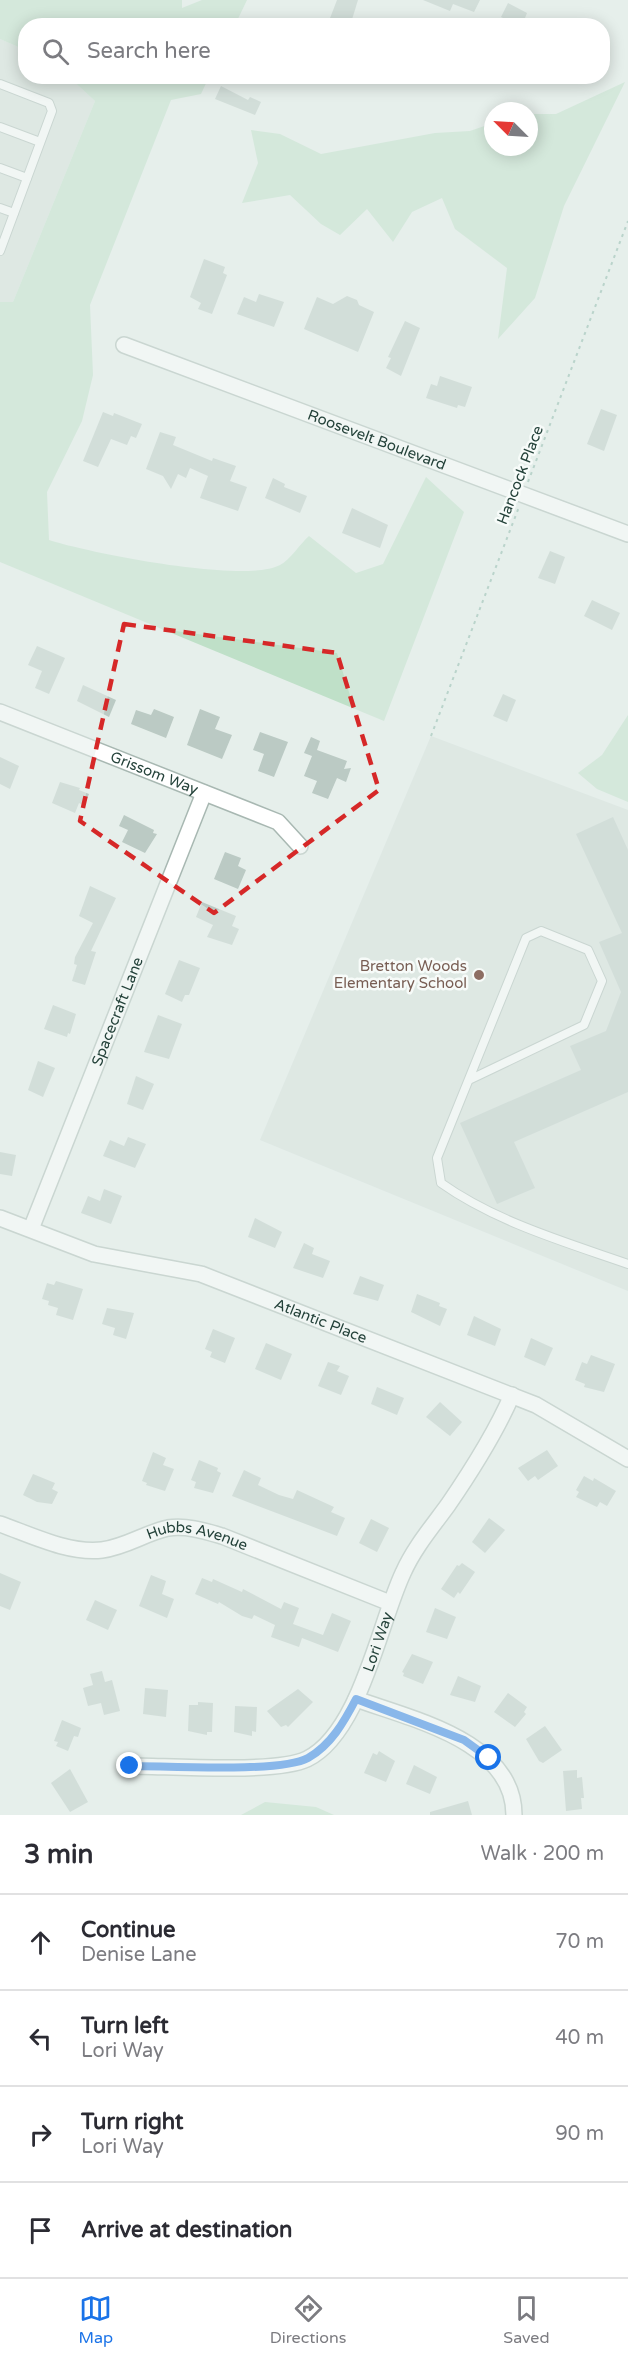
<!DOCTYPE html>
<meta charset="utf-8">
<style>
body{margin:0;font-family:"Varela Round",sans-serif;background:#f7f7f7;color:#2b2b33}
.compass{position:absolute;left:484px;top:102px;width:54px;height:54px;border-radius:50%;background:#fff;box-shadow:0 3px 15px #0003;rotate:294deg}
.stop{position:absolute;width:18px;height:18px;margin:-14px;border:4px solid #1a73e8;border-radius:50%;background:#fff}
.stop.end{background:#1a73e8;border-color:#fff;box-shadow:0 2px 6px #0008}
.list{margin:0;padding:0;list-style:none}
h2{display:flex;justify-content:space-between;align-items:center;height:78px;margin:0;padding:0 24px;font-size:26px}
h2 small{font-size:20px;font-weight:400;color:#7c7c81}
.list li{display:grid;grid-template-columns:39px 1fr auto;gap:18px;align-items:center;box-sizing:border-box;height:96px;padding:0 24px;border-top:2px solid #e1e1e2}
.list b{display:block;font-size:22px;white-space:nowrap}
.list p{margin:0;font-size:20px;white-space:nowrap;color:#7c7c81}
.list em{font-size:20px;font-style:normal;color:#7c7c81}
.icon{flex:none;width:33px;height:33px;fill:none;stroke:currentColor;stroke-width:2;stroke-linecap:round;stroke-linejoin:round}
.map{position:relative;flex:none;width:628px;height:1815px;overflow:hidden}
.search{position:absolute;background:#fff;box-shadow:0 3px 15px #0003;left:18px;right:18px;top:18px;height:66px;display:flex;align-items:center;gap:15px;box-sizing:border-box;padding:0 21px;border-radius:24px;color:#7c7c81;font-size:22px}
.sheet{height:462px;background:#fff}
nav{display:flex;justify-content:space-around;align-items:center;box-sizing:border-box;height:84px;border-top:2px solid #e1e1e2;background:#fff;font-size:16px;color:#7c7c81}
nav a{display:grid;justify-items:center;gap:3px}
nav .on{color:#1a73e8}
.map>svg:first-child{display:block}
.built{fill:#d4dfda}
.green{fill:#bfe0c8}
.building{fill:#bbcac4}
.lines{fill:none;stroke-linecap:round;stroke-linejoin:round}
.lane-casing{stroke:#a8b8b2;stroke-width:10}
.street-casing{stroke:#a8b8b2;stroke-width:18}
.path{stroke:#86b3a5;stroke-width:2;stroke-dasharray:3 4.5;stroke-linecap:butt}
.lane{stroke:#fff;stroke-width:8}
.street{stroke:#fff;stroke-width:15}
.route{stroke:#1a73e8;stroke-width:8}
.marked{fill:none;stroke:#d62828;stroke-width:4.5;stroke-dasharray:12 8;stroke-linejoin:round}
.education-dot{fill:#8d6e63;stroke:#f7fbf9;stroke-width:2}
.labels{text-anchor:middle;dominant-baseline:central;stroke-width:5;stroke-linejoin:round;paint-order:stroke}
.street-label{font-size:15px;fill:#24423a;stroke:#f7fbf9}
.education-label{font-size:15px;fill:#785e54;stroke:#f7fbf9;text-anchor:end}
</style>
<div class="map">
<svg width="628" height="1815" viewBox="0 0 628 1815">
<rect width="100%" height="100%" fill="#e6efeb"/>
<!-- built -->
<g class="built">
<polygon points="0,39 25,50 26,76 69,77 95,101 13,302 0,302"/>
<polygon points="431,736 628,810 628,1291 260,1140"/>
</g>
<!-- green -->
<g class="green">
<polygon points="0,0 182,0 182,8 202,0 247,0 235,25 26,26 25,50 0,39"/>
<path d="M69,77H209L201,94L171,100L90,305L93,375L82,421L47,492L49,540C89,553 246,584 280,565C290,560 300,544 309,536L356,573L383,564L426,477L464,512L384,721L0,562V302H13L95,101Z"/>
<polygon points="625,82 564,206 535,298 498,339 507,268 455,229 442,198 412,212 393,242 367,209 340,235 321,224 290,195 242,203 258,163 251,130 280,134 321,154 435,133 470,131 493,123 493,147 529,147 529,114 556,114"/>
<polygon points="628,715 628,802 597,789 578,773 602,755"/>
<polygon points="265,1802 316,1807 334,1815 241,1815"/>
</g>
<!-- building -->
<g class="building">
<polygon points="337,0 358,0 350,26 327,26"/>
<polygon points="423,0 480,0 474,12 453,4 450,11"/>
<polygon points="508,3 527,13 525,18 539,26 510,26 502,22 503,18 501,17"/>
<polygon points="221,86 248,100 250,97 261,102 255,115 215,99"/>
<polygon points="204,259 225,267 223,273 227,275 212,314 198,309 201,303 190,297"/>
<polygon points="259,294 284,302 274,327 237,314 244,297 256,302"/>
<polygon points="347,296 357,300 359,305 374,312 358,352 304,329 317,297 333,304"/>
<polygon points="405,321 420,328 401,376 386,368 391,358 388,357"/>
<polygon points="440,376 472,387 465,407 458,405 457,408 426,398 431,384 437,386"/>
<polygon points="601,409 617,415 604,451 587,444"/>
<polygon points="103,412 113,416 114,413 142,424 136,438 131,436 127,445 111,439 98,467 83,461"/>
<polygon points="160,432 176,437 173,445 212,461 213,458 236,466 230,481 247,487 238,511 200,498 208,476 190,468 186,478 178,474 171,489 163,476 146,469"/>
<polygon points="273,478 285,484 284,487 307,496 300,513 265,498"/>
<polygon points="352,508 388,525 380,548 342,533"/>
<polygon points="550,551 565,557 555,584 538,578"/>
<polygon points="592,600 620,613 612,630 584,616"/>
<polygon points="37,646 65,658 49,694 35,688 42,671 28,665"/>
<polygon points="83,685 116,700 109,717 77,701"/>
<polygon points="503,694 516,700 507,722 493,716"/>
<polygon points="154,709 174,717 166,738 131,724 136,710 151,715"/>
<polygon points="200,709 220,717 215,729 232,735 222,759 187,745"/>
<polygon points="260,732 288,742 274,777 258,771 264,754 253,750"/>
<polygon points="311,737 320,741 317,750 347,761 344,769 351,768 346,782 337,778 328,799 312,793 317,781 304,776 312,756 304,753"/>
<polygon points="0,757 19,766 10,789 0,784"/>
<polygon points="60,782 80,788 79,790 89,794 84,806 79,803 75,813 52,803"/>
<polygon points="124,815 154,830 153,833 157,834 145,853 122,842 128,830 119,826"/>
<polygon points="613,817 628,850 628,1092 514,1142 535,1188 497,1204 460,1123 581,1070 570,1046 606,1031 621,992 599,942 622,933 576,834"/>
<polygon points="225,852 241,858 238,866 246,870 238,889 214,879"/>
<polygon points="90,886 116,898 91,951 96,952 85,985 72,981 77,965 74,964 75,957 93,923 79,916"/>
<polygon points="202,902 236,916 232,926 239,929 232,945 207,937 213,925 196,917"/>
<polygon points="179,960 200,968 189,995 185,995 182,1002 165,994"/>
<polygon points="53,1005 76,1014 70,1034 68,1033 67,1037 44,1029"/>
<polygon points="158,1015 182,1024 169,1059 144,1052"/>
<polygon points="38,1061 55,1068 43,1097 28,1090"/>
<polygon points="136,1076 154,1084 143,1110 127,1104"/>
<polygon points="128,1137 146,1144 135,1168 103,1156 110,1140 124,1146"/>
<polygon points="0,1152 16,1155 12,1176 0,1174"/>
<polygon points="104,1189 122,1196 111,1224 81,1213 88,1196 100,1201"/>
<polygon points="255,1218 282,1232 275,1248 248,1237"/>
<polygon points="304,1243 314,1248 312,1254 330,1261 323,1278 293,1268"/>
<polygon points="360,1276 384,1285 378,1301 353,1294"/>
<polygon points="56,1281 83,1289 73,1320 56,1315 58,1308 48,1305 49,1301 42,1299 47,1283 54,1285"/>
<polygon points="417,1294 440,1303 439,1306 447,1309 440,1326 411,1312"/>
<polygon points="107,1308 134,1313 126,1339 113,1335 115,1328 102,1324"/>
<polygon points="474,1316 501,1329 495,1346 467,1335"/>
<polygon points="213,1329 235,1338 225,1363 210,1357 212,1352 205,1349"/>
<polygon points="531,1338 553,1348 545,1366 524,1357"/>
<polygon points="266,1343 292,1354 281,1380 255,1369"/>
<polygon points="591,1355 615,1364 604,1392 584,1387 585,1384 575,1380 582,1362 587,1364"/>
<polygon points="328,1362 340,1366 337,1371 349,1376 341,1395 318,1386"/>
<polygon points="377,1387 404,1398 397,1415 371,1404"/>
<polygon points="440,1402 462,1422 450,1436 426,1417"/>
<polygon points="547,1450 558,1466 538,1480 535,1476 528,1481 518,1468"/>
<polygon points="153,1452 166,1458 163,1465 174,1469 165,1491 146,1485 147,1483 142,1481"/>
<polygon points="199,1460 218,1468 217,1471 221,1473 213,1493 194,1488 196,1482 191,1480"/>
<polygon points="244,1470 261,1478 258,1485 279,1495 293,1499 297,1490 334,1507 331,1512 345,1518 337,1536 232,1496"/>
<polygon points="33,1474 55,1483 52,1489 58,1492 52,1504 37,1502 23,1495"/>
<polygon points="584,1476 593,1481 594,1478 616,1491 607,1506 600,1502 597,1507 576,1497 579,1492 576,1490"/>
<polygon points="489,1518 505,1530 485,1553 472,1542"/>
<polygon points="371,1519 389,1528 377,1552 359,1543"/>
<polygon points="462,1563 475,1572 460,1594 458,1592 454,1598 441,1589 457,1565 459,1566"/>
<polygon points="0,1573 21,1582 10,1610 0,1606"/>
<polygon points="151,1575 166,1581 162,1594 174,1599 167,1618 139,1606"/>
<polygon points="202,1578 212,1582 213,1579 242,1592 243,1589 281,1609 284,1602 299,1608 293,1624 323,1635 332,1613 351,1621 338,1652 302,1638 299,1647 271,1637 275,1625 254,1615 252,1619 242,1616 219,1602 218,1604 195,1594"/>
<polygon points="95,1600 117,1610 108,1630 86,1620"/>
<polygon points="435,1608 456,1617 447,1639 426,1632"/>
<polygon points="412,1654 433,1662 423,1684 403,1676 404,1673 402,1672"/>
<polygon points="102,1671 105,1682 112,1680 120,1711 104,1715 101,1703 88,1706 83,1688 93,1685 90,1674"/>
<polygon points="458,1676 481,1686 475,1702 450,1695"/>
<polygon points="145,1688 168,1690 166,1717 143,1714"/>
<polygon points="298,1689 313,1702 288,1727 286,1725 281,1727 267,1711"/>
<polygon points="508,1693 527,1707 524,1712 526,1714 515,1727 494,1712"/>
<polygon points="198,1702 213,1703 212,1732 207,1732 207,1735 188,1731 189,1705 198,1705"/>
<polygon points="235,1706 257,1707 256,1732 252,1731 252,1736 234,1732"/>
<polygon points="62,1720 81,1728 78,1737 74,1736 68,1751 56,1746 58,1742 54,1741"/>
<polygon points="545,1726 562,1750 543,1763 539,1761 526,1739"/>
<polygon points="379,1751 395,1761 386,1782 364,1773 373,1753 377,1755"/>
<polygon points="414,1765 437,1777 430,1794 406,1784"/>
<polygon points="70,1769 88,1802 70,1812 51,1783"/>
<polygon points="577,1770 577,1778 582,1777 584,1798 581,1798 582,1809 566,1811 563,1771"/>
<polygon points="468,1801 472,1815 430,1815 430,1812"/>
</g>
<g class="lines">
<!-- lane casing -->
<g class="lane-casing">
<g id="lane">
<polyline points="0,84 49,103 52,111 0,251"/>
<polyline points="0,127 40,142"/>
<polyline points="0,168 27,178"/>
<polyline points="0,208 14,213"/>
<path d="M471,1079L584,1025L602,981L588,950L541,931L526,938L437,1158L441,1183C496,1222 565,1242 628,1264"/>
</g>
</g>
<!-- street casing -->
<g class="street-casing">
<g id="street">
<path id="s1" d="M124,345L628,534"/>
<path id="s2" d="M0,712L278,822L300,846"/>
<path id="s3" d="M0,1218L94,1254L201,1274L536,1405L628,1459"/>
<path id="s4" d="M31,1229L204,793"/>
<path id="s5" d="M0,1524C31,1535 69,1554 102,1550C126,1547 145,1533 168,1528C186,1525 205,1531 222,1536L390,1603"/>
<path d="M356,1699C411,1719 514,1741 514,1815"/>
<path id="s6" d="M130,1766C169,1766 276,1774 307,1759C360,1733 379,1624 403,1573C414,1548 432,1527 448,1505C472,1470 495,1434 512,1395"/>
</g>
</g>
<!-- path -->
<g class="path">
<polyline points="528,482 628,221"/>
<polyline points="431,736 519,507"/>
</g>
<!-- lane -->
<use href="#lane" class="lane"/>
<!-- street -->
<use href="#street" class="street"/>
</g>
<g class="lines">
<!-- route -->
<path class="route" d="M130,1766C167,1766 281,1773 308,1758C331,1745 344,1722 356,1699L464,1740L489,1758"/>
</g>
<!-- marked area -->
<path d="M0 0H628V1815H0ZM124,624L337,653L379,790L214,913L80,821Z" fill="#e6efeb" fill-opacity=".55" fill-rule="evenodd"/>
<path class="marked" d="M124,624L337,653L379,790L214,913L80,821Z"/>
<!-- markers -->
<circle class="education-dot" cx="479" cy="975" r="6"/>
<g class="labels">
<!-- street labels -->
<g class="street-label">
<text stroke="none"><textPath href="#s1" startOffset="270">Roosevelt Boulevard</textPath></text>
<text transform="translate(520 475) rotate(-69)">Hancock Place</text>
<text stroke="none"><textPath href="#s2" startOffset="166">Grissom Way</textPath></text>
<text stroke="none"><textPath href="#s4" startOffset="234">Spacecraft Lane</textPath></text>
<text stroke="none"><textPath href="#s3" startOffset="338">Atlantic Place</textPath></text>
<text stroke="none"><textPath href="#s5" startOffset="206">Hubbs Avenue</textPath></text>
<text stroke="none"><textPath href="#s6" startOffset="318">Lori Way</textPath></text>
</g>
<!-- education labels -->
<g class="education-label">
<text x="467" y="966">Bretton Woods<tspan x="467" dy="17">Elementary School</tspan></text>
</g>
</g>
</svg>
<svg class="compass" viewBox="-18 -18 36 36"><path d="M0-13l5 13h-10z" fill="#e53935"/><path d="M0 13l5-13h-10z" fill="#7c7c81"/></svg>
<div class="stop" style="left:489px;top:1758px"></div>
<div class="stop end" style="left:130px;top:1766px"></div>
<div class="search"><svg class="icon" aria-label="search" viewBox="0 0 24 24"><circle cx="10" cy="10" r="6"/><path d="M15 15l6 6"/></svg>Search here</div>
</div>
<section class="sheet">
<h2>3 min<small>Walk · 200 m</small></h2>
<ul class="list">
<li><svg class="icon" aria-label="ahead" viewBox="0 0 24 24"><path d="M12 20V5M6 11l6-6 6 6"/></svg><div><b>Continue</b><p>Denise Lane</p></div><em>70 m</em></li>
<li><svg class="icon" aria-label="left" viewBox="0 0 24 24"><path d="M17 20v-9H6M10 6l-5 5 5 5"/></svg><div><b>Turn left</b><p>Lori Way</p></div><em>40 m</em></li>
<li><svg class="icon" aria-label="right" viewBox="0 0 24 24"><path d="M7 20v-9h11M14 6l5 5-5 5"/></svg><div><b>Turn right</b><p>Lori Way</p></div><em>90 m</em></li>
<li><svg class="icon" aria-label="arrive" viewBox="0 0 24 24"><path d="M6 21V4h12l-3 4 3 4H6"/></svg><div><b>Arrive at destination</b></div></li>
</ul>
</section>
<nav>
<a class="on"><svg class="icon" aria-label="map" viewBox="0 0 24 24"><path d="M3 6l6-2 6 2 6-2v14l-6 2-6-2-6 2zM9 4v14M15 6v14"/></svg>Map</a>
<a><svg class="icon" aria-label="directions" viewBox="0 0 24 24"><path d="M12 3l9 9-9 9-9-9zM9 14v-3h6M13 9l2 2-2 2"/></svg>Directions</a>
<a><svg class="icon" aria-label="saved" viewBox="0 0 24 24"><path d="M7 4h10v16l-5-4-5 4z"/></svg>Saved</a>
</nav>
